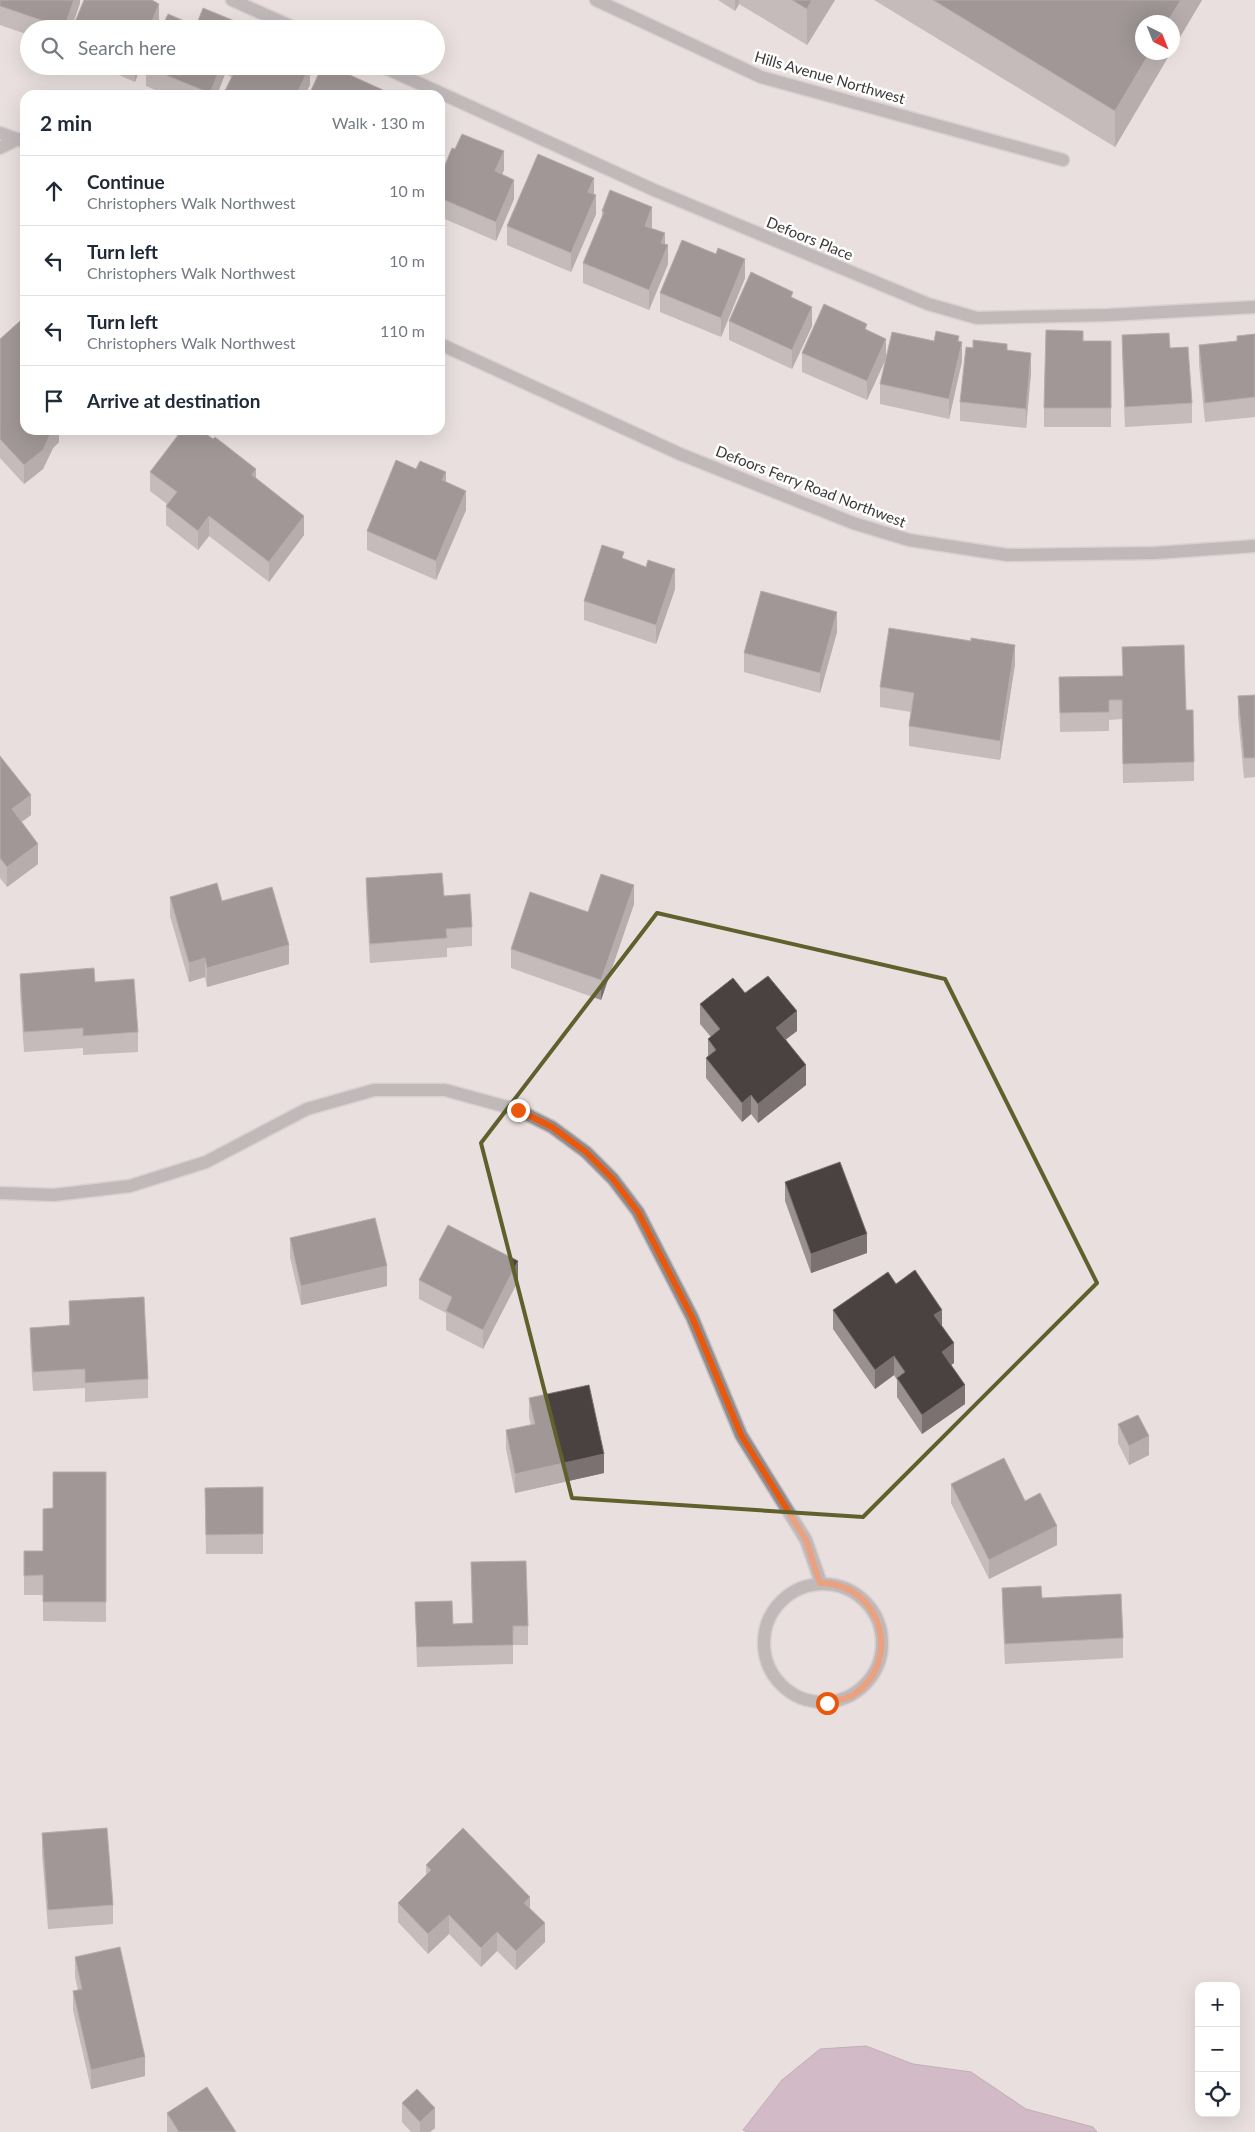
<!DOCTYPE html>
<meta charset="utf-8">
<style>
body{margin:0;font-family:Lato,sans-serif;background:#f2f2f3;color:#1f2937}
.controls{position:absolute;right:15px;bottom:15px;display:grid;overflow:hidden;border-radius:10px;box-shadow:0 5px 20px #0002}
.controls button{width:45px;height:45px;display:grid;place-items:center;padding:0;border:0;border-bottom:1px solid #e0e1e3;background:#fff;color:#1f2937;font:25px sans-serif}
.compass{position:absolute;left:1135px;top:15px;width:45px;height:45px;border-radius:50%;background:#fff;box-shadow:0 5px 20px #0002;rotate:137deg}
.stop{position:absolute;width:15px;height:15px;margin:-11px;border:4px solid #ea580c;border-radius:50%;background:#fff}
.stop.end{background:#ea580c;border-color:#fff;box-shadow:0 1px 5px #0008}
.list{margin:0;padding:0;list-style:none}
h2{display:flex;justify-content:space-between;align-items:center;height:65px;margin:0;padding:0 20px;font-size:21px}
h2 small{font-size:16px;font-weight:400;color:#747a83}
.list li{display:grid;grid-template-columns:32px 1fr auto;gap:15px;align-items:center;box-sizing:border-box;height:70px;padding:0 20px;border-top:1px solid #e0e1e3}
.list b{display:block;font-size:19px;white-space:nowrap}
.list p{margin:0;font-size:16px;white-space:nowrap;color:#747a83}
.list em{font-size:16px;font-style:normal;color:#747a83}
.icon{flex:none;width:28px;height:28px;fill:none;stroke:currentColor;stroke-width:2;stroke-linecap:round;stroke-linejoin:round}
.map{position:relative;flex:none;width:1255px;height:2132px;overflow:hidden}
.search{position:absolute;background:#fff;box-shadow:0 5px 20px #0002;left:20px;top:20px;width:425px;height:55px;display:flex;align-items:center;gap:12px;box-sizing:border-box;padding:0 18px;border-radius:28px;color:#747a83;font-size:19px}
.panel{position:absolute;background:#fff;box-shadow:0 5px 20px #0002;left:20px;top:90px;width:425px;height:345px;border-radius:15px}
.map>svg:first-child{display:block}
.water{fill:#b68fa8;stroke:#917586}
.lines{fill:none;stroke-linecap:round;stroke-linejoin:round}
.minor-casing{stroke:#c6bebe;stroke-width:15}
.minor{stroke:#908c8d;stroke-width:12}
.wall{fill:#9a9090}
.shaded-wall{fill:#7a7170}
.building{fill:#4a4240;stroke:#7a7170}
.route{stroke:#ea580c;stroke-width:6}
.marked{fill:none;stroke:#60602d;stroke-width:4;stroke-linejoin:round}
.labels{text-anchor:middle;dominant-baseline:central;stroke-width:5;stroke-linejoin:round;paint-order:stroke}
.street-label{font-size:15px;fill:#3c3838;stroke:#fff}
</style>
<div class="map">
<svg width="1255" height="2132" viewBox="0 0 1255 2132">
<rect width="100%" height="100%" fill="#e9dfdf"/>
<!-- water -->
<polygon class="water" points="866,2046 913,2064 971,2072 1026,2109 1093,2127 1097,2132 747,2132 743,2130 782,2080 820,2049"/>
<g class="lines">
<!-- minor casing -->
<g class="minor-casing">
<g id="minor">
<polyline points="232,0 297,29"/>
<polyline points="596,0 761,77 1063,160"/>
<polyline points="381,66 654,190 928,304 977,318 1108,315 1255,307"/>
<polyline points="0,133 25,142"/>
<polyline points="0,148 18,139"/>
<polyline points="440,344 680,454 853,523 909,540 1007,555 1155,553 1255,546"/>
<polyline points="0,1193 54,1195 130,1186 206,1162 307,1109 374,1090 445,1090 518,1110 552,1127 586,1152 613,1179 638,1212 692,1317 741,1435 806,1540 821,1583"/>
<circle cx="823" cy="1643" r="59"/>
</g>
</g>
<!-- minor -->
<use href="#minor" class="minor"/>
</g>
<!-- wall -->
<g class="wall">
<polygon points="0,0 80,0 80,3 71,29 29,29 29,35 0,25"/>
<polygon points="718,0 835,0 807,45 739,4 735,11"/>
<polygon points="874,0 1202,0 1115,147"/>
<polygon points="98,66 141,66 135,82"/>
<polygon points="146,66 312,66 312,72 310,76 310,85 231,77 225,74 217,95 167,95 146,86"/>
<polygon points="440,153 444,168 504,170 502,174 514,199 496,241 440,217"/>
<polygon points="594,194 596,214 571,272 507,245 507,226"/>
<polygon points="602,211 652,227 652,228 665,244 668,264 649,310 583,283 583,263 602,218"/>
<polygon points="716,254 745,278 721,337 660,312 660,293"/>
<polygon points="793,298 812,326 792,369 729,340 729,321"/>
<polygon points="867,330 886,357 934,341 959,341 962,361 949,419 880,404 880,384 886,359 867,400 802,372 802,353"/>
<polygon points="1255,334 1255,417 1205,422 1199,365 1199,345 1237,341 1237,336"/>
<polygon points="1122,335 1170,348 1192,403 1192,423 1125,427 1122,354"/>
<polygon points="0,339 25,430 59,430 59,442 53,448 43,469 24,484 0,458"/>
<polygon points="1083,341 1111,341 1111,427 1044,427 1044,408"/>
<polygon points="973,348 1007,350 1031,372 1026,428 960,421 960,402"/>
<polygon points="416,469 446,482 466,510 436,580 367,550 367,531"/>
<polygon points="150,472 256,479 304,535 269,582 209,536 198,550 166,525 166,506 167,504 150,491"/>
<polygon points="624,559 646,567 675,589 656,644 584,620 584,601"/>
<polygon points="837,632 820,693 744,672 744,653"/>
<polygon points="1015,664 1000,760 909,746 909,726 911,712 880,707 880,687"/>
<polygon points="1059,677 1186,710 1194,762 1194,781 1123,783 1122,719 1109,720 1109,731 1060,732"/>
<polygon points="1255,695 1255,777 1244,778 1238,716 1238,696"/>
<polygon points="0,756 31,815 21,822 38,864 7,887 0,878"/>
<polygon points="366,878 444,896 472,927 472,946 447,948 447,957 370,963 366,897"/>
<polygon points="170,897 222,901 289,964 207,987 205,977 189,982 170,916"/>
<polygon points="634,904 601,1000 511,968 511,949 588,912"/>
<polygon points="20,974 95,982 138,1032 138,1052 83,1055 83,1048 24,1052 20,993"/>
<polygon points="745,993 797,1031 786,1039 806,1085 758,1123 751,1114 742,1122 706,1078 706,1058 708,1057 708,1039 711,1037 700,1024 700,1004"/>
<polygon points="785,1182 867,1253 811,1273 785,1201"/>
<polygon points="290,1238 387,1286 301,1305 290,1257"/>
<polygon points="419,1280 518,1281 483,1349 446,1330 446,1313 419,1299"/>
<polygon points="896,1284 942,1326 954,1363 951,1365 965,1404 922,1434 897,1397 897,1380 894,1375 875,1389 833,1329 833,1310"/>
<polygon points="69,1301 148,1379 148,1398 85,1402 85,1388 33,1391 30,1347 30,1328 69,1325"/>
<polygon points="529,1398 604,1473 515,1493 506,1449 506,1430 531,1425 529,1417"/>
<polygon points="1118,1424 1149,1455 1129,1465 1118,1443"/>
<polygon points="106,1472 106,1622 43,1621 43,1595 24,1595 24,1551 43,1551 53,1508"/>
<polygon points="951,1484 1025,1501 1057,1545 989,1579 951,1503"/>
<polygon points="263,1487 263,1554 206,1554 205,1488"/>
<polygon points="471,1562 528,1626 528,1645 513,1645 513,1664 417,1667 415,1602 453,1624 472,1623"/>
<polygon points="1002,1588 1042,1598 1123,1638 1123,1658 1005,1664 1002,1607"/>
<polygon points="42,1833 113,1905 113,1924 48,1929 42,1853"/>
<polygon points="426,1865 530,1908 545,1942 516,1970 497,1951 481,1967 449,1934 428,1954 398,1922 398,1903 426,1875"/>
<polygon points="75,1957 145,2076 91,2089 73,2010 73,1991 78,1990 75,1977"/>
<polygon points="402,2103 435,2128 430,2132 411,2132 402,2122"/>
<polygon points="167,2113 236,2132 167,2132"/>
</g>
<!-- shaded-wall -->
<g class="shaded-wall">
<polygon points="74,0 80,0 80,3 71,29 64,29"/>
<polygon points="735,0 739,0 739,4 735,11"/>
<polygon points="812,0 835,0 807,45 807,9"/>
<polygon points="1181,0 1202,0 1172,50 1172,22 1167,22"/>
<polygon points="159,4 159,23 157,29 149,29"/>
<polygon points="237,22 237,29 234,29"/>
<polygon points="1150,52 1171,52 1115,147 1115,111"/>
<polygon points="135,66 141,66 135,82"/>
<polygon points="221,66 225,66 225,74 217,95 210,95 210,93"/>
<polygon points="232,66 237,66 232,77"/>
<polygon points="306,66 312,66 312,72 310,76 310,85 305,95 296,95"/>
<polygon points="504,151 504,170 495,191 495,171"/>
<polygon points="444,154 444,173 440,182 440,163"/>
<polygon points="594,178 594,198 588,192"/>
<polygon points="514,180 514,199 496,241 496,222"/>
<polygon points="596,195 596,214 571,272 571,253"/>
<polygon points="652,207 652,227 645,245 645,226"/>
<polygon points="665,233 665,253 668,245 668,264 649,310 649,290 661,243"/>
<polygon points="745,259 745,278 721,337 721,318"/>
<polygon points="812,307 812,326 792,369 792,350"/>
<polygon points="886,339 886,358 867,400 867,381"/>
<polygon points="962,342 962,361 949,419 949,399"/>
<polygon points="1031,353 1031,372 1026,428 1026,409"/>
<polygon points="52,430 59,430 59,442 53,448 43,469 24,484 24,465"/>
<polygon points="256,469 256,488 252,475"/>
<polygon points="446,472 446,491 442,480"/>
<polygon points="466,491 466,510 436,580 436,561"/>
<polygon points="209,516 209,536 198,550 198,531"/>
<polygon points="304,516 304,535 269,582 269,562"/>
<polygon points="675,569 675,589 656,644 656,625"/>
<polygon points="837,612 837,632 820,693 820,673"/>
<polygon points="1015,645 1015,664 1000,760 1000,741"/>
<polygon points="31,795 31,815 12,829 12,809"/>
<polygon points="38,844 38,864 7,887 7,867"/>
<polygon points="634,885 634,904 601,1000 601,980"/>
<polygon points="289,945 289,964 207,987 207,968"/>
<polygon points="205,958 205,977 189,982 189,963"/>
<polygon points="797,1011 797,1031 776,1047 776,1028"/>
<polygon points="806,1065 806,1085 758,1123 758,1104"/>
<polygon points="751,1095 751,1114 742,1122 742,1103"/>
<polygon points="867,1234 867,1253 811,1273 811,1254"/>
<polygon points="518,1261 518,1281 483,1349 483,1330"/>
<polygon points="387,1266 387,1286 301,1305 301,1286"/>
<polygon points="942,1310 942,1329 934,1315"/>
<polygon points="954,1343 954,1363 942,1371 942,1352"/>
<polygon points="894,1356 894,1375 875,1389 875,1370"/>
<polygon points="965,1385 965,1404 922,1434 922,1415"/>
<polygon points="1149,1436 1149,1455 1129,1465 1129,1446"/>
<polygon points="604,1454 604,1473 515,1493 515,1474"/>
<polygon points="1057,1526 1057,1545 989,1579 989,1560"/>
<polygon points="530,1897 530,1917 524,1903"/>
<polygon points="449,1915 449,1934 428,1954 428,1934"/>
<polygon points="545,1923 545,1942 516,1970 516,1951"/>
<polygon points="497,1932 497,1951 481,1967 481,1948"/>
<polygon points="145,2057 145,2076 91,2089 91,2070"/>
<polygon points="435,2108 435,2128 430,2132 420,2132 420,2122"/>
</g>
<!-- building -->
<g class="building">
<polygon points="0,0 74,0 64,28 0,6"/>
<polygon points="84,0 152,0 159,4 149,29 72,29"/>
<polygon points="792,0 812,0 807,9"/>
<polygon points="933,0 1181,0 1167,22 1142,22 1142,52 1150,52 1115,111"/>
<polygon points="203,8 237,22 234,29 161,29 168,14 196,26"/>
<polygon points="256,25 263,29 255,29"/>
<polygon points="146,66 221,66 210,93 146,67"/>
<polygon points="237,66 310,66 296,95 223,95"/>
<polygon points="322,66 330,66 383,90 381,95 309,95"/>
<polygon points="462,134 504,151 495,171 514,180 496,222 440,198 440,177 452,148 455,149"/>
<polygon points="440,153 444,154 440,163"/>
<polygon points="538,154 594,178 588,192 596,195 571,253 507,226"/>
<polygon points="610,190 652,207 645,226 665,233 661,243 668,245 649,290 583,263 604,212 602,211"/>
<polygon points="682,240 716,254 718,248 745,259 721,318 660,293"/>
<polygon points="751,272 793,292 791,297 812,307 792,350 729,321"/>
<polygon points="824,304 867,324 865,329 886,339 867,381 802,353"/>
<polygon points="20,321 25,324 25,430 52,430 43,450 24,465 0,439 0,339"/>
<polygon points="1046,330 1083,331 1083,341 1111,341 1111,408 1044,408"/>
<polygon points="936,331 959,336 958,341 962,342 949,399 880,384 892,332 934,341"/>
<polygon points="1169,333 1170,348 1188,347 1192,403 1125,407 1122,335"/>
<polygon points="1255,334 1255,397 1205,403 1199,345 1237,341 1237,336"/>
<polygon points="973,340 1007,344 1007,350 1031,353 1026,409 960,402 966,347 973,348"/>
<polygon points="182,430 201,430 213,439 215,437 256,469 252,475 304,516 269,562 209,516 198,531 166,506 177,492 150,472"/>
<polygon points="396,460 416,469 420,461 446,472 442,480 466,491 436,561 367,531"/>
<polygon points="602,545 624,552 622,558 646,567 648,560 675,569 656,625 584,601"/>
<polygon points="761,591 837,612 820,673 744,653"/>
<polygon points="889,628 971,641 971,638 1015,645 1000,741 909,726 914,693 880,687"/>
<polygon points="1184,645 1186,710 1193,710 1194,762 1123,764 1122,700 1109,700 1109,712 1060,713 1059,677 1123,676 1122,647"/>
<polygon points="1255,695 1255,758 1244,758 1238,696"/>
<polygon points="0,756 31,795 12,809 38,844 7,867 0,858"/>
<polygon points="442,873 444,896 470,894 472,927 446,929 447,938 370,944 366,878"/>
<polygon points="601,874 634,885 601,980 511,949 530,892 588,912"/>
<polygon points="217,883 222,901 272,887 289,945 207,968 205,958 189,963 170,897"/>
<polygon points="94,968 95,982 134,979 138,1032 83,1036 83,1028 24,1032 20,974"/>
<polygon points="768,976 797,1011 776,1028 806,1065 758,1104 751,1095 742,1103 706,1058 716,1050 708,1039 720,1029 700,1004 733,978 745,993"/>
<polygon points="840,1162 867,1234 811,1254 785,1182"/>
<polygon points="375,1218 387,1266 301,1286 290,1238"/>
<polygon points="448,1225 518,1261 483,1330 446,1311 452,1297 419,1280"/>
<polygon points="915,1270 942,1310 934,1315 954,1343 942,1352 965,1385 922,1415 897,1378 905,1372 894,1356 875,1370 833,1310 888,1272 896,1284"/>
<polygon points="144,1297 148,1379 85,1383 85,1369 33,1372 30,1328 70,1325 69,1301"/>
<polygon points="589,1385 604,1454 515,1474 506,1430 535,1424 529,1398"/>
<polygon points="1138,1415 1149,1436 1129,1446 1118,1424"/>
<polygon points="1004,1458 1025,1501 1040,1493 1057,1526 989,1560 951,1484"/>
<polygon points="53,1472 106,1472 106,1602 43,1602 43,1575 24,1576 24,1551 43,1551 43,1509 53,1508"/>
<polygon points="263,1487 263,1534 206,1535 205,1488"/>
<polygon points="526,1561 528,1626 513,1626 513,1645 417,1647 415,1602 452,1601 453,1624 473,1623 471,1562"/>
<polygon points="1041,1586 1042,1598 1121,1594 1123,1638 1005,1644 1002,1588"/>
<polygon points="107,1828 113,1905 48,1910 42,1833"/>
<polygon points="463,1828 530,1897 524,1903 545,1923 516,1951 497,1932 481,1948 449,1915 428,1934 398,1903 431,1870 426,1865"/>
<polygon points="120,1947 145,2057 91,2070 73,1991 82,1989 75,1957"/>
<polygon points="207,2087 236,2132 179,2132 167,2113"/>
<polygon points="417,2089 435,2108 420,2122 402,2103"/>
</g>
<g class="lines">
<!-- route -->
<path class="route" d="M518,1110L552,1127L586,1152L613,1179L638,1212L692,1317L741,1435L806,1540L820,1583C882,1583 904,1662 853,1695C846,1699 835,1701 827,1703"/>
</g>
<!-- marked area -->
<path d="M0 0H1255V2132H0ZM657,913L945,979L1097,1283L863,1517L572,1498L481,1143Z" fill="#e9dfdf" fill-opacity=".55" fill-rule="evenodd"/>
<path class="marked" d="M657,913L945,979L1097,1283L863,1517L572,1498L481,1143Z"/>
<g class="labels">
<!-- street labels -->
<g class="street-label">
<text transform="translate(830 77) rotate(16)">Hills Avenue Northwest</text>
<text transform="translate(810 238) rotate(22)">Defoors Place</text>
<text transform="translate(811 486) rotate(21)">Defoors Ferry Road Northwest</text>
</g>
</g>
</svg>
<div class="controls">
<button>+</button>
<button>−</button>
<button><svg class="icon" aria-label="locate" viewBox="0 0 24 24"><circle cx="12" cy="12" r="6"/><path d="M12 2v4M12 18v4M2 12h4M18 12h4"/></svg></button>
</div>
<svg class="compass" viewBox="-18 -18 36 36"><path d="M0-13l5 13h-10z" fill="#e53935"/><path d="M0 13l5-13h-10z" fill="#747a83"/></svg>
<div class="stop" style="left:827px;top:1703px"></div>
<div class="stop end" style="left:518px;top:1110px"></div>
<div class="search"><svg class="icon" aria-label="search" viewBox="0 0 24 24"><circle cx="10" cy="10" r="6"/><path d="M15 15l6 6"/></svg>Search here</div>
<section class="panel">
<h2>2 min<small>Walk · 130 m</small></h2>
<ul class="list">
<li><svg class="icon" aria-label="ahead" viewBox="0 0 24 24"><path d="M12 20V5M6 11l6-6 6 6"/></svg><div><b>Continue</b><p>Christophers Walk Northwest</p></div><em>10 m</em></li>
<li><svg class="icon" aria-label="left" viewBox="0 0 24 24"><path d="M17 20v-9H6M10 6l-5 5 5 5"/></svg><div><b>Turn left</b><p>Christophers Walk Northwest</p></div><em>10 m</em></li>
<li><svg class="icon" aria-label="left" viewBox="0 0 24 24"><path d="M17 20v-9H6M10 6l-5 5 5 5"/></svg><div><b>Turn left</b><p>Christophers Walk Northwest</p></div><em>110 m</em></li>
<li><svg class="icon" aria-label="arrive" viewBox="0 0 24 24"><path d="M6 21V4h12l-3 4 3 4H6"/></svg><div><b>Arrive at destination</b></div></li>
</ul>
</section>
</div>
